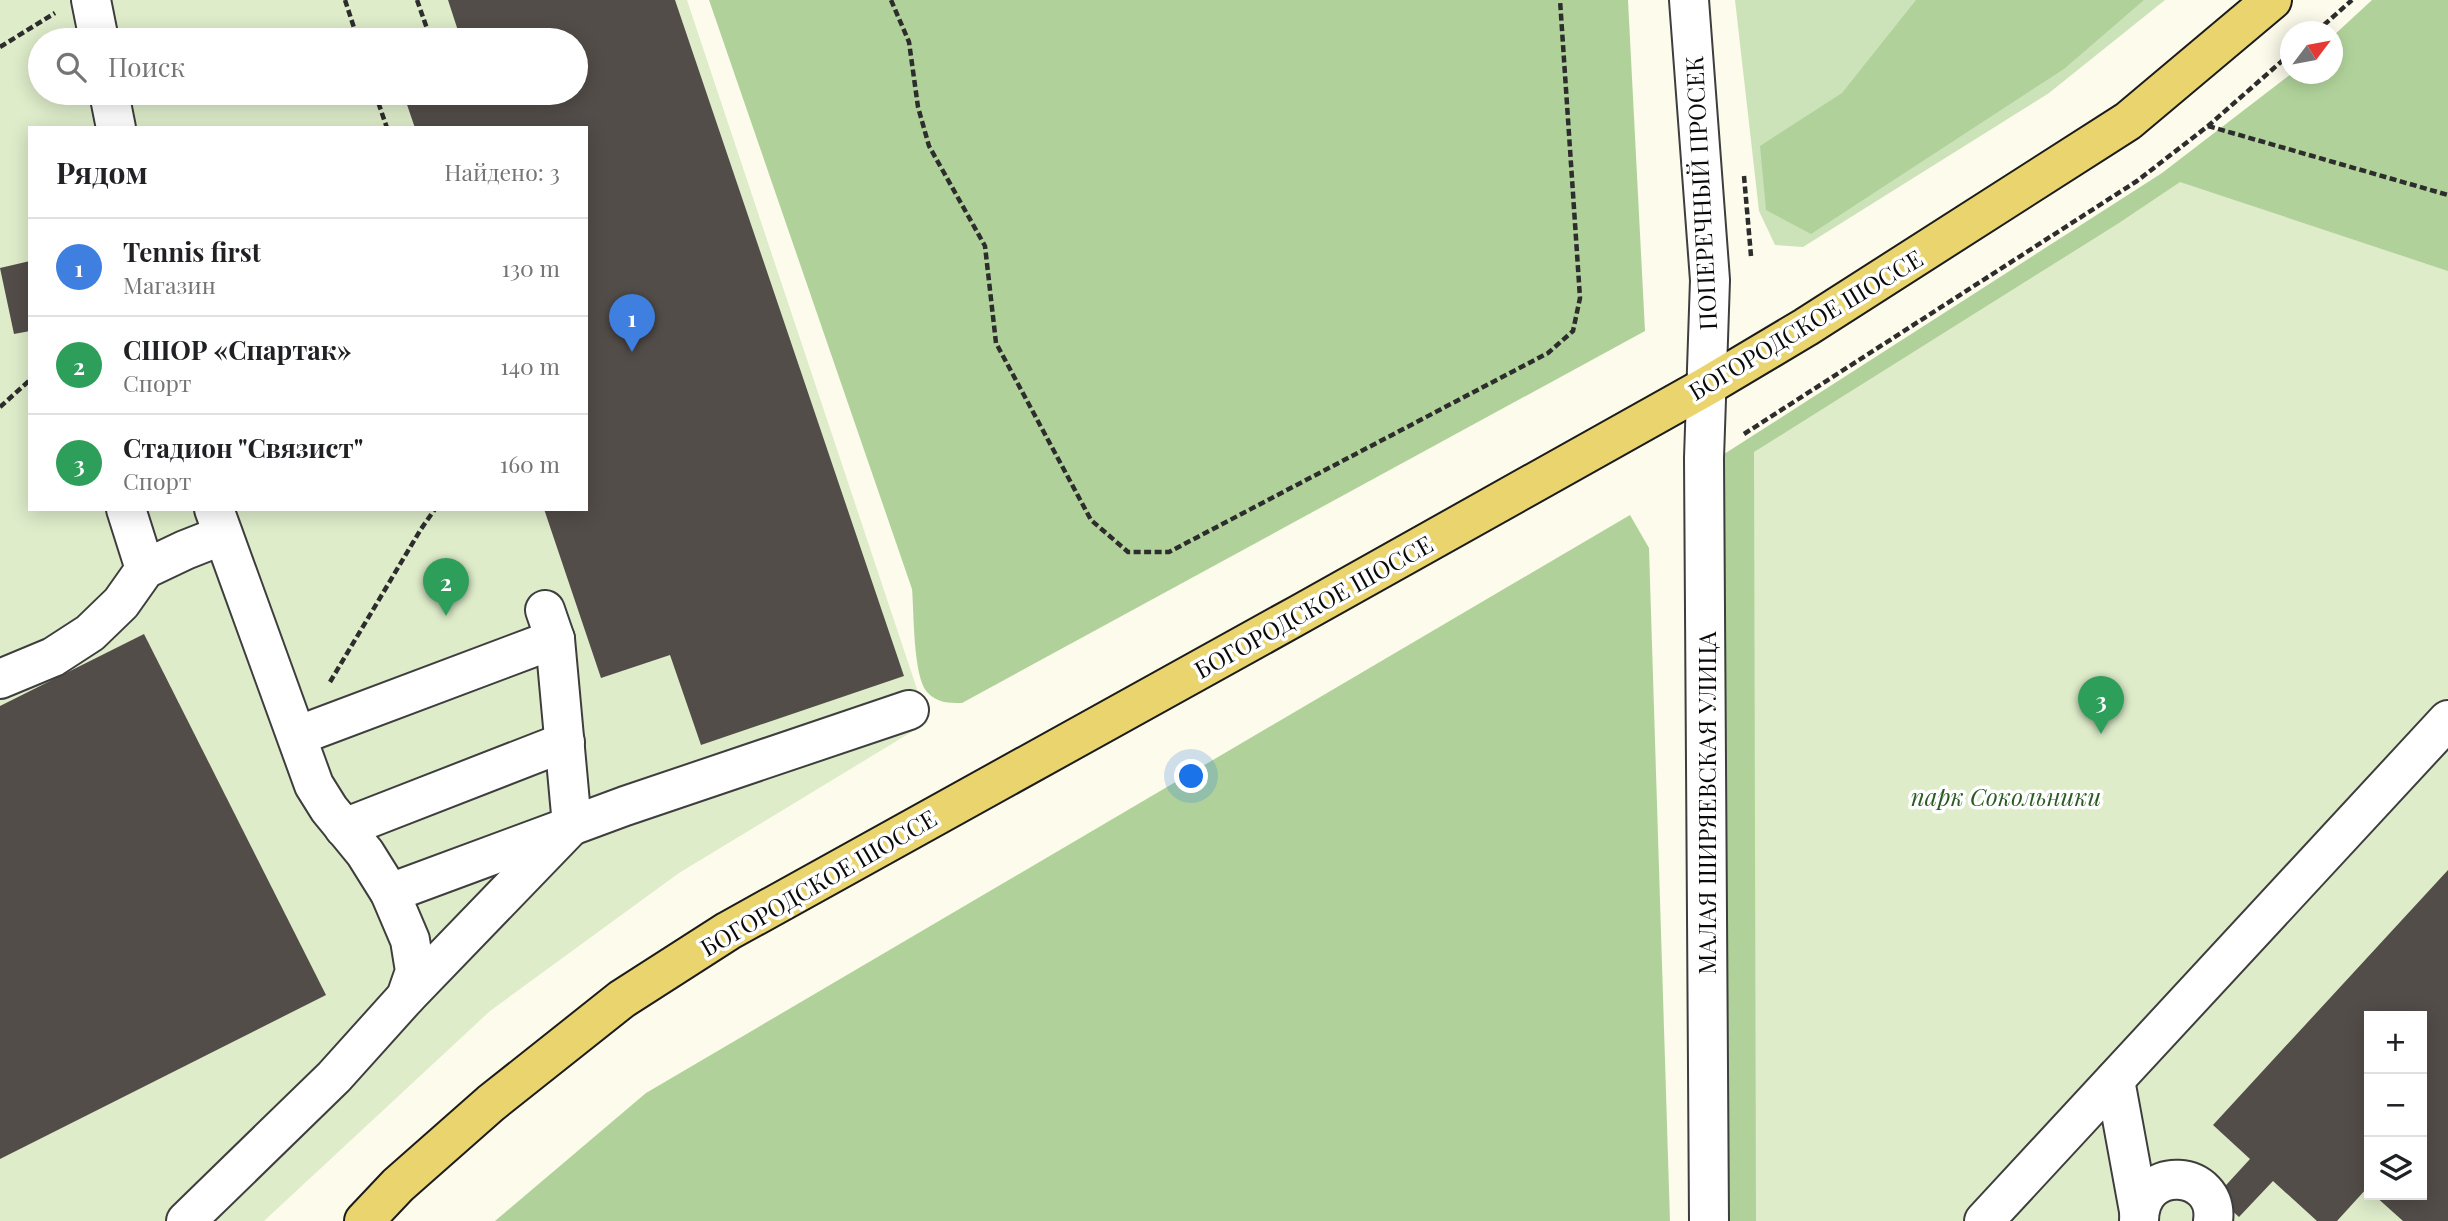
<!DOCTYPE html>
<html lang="ru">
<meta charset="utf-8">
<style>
body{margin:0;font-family:"Playfair Display",serif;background:#f2f2f2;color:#202124}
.controls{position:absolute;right:21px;bottom:21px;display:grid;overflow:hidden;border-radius:0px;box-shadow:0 4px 18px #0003}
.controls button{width:63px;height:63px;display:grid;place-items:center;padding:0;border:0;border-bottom:2px solid #e0e0e0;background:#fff;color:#202124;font:35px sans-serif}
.compass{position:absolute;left:2280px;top:21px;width:63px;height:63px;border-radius:50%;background:#fff;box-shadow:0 4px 18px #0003;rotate:58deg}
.you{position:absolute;left:1192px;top:777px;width:24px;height:24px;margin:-18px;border:5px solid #fff;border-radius:50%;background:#1a73e8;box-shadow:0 0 0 10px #1a73e833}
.badge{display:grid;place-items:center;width:46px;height:46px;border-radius:50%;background:#ea580c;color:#fff;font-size:23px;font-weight:700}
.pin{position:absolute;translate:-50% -58px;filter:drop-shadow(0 2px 4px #0008)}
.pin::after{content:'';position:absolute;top:37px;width:24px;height:21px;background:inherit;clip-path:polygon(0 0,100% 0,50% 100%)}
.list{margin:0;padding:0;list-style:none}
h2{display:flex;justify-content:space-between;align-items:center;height:91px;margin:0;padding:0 28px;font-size:30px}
h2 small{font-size:23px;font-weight:400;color:#757577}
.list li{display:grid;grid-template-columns:46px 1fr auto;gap:21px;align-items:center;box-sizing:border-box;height:98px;padding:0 28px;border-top:2px solid #e0e0e0}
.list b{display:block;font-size:26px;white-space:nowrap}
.list p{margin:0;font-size:23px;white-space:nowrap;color:#757577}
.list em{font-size:23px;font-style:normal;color:#757577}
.icon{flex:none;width:38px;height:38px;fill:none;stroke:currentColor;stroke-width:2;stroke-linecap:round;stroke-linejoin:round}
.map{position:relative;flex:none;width:2448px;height:1221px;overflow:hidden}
.search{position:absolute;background:#fff;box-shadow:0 4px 18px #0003;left:28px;top:28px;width:560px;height:77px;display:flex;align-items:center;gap:18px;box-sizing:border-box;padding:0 24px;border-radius:38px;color:#757577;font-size:26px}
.panel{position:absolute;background:#fff;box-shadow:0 4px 18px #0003;left:28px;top:126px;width:560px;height:385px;border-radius:0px}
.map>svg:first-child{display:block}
.green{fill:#cce3b9}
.forest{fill:#b0d29a;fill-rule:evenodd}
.pitch{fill:#deecca;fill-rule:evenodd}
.building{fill:#534d49}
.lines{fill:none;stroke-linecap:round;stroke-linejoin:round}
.minor-casing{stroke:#3e3e3e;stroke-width:42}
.major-casing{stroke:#1c1c1c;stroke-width:42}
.path{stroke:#2d2d2d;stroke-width:4.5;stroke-dasharray:7 3.5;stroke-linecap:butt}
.minor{stroke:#fff;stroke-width:38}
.major{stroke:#ead46e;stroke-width:38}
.labels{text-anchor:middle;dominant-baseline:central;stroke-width:7;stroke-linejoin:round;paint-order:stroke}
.street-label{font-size:24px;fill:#0b0b0b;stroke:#fff}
.park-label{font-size:24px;font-style:italic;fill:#2b5b23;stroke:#fff}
</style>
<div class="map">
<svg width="2448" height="1221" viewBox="0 0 2448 1221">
<rect width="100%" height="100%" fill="#fdfbeb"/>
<!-- green -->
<polygon class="green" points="1735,0 2165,0 2049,93 1803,247 1775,245 1759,211"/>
<!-- forest -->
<g class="forest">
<path d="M709,0H1628L1645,331L962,703C948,703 937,703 927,692C913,676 914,612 912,589Z"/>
<polygon points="1916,0 2144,0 2064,69 1811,234 1766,210 1760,146 1842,93"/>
<path d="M2372,0H2448V1221H1726L1721,456L2162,173L2291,74H2332L2333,36ZM2369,1016H2422V1195H2369Z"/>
<polygon points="1630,515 1649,548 1670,1221 495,1221 646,1093"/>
</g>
<!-- pitch -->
<g class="pitch">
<path d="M0,0H687L928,722L679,873L490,1011L264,1221H0ZM40,40H576V93H40ZM30,128H586V509H30Z"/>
<path d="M2180,182L2448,271V1221H1756L1754,452L2119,223ZM2369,1016H2422V1195H2369Z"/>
</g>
<!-- building -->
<g class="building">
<polygon points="448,0 675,0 904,676 701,745 670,655 601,678 544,509 586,509 586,128 415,128 403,93 576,93 576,40 461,40"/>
<polygon points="30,261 30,331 14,334 0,268"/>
<polygon points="144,634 326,995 0,1159 0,706"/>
<polygon points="2448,870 2448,1221 2403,1221 2374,1195 2422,1195 2422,1016 2369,1016 2369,1190 2367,1188 2337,1221 2317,1221 2273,1181 2239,1217 2216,1196 2250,1159 2213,1125"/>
</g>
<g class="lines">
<!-- minor casing -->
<g class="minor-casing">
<g id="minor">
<polyline points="91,0 99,40"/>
<polyline points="1689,0 1710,280 1704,458 1709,1221"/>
<polyline points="109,93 116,128"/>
<polyline points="126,509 145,569"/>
<polyline points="0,679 53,657 90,633 121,603 145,569 185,550 223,535"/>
<polyline points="297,736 555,639"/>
<polyline points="344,828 565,742"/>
<polyline points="390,893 625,806 909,710"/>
<polyline points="406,997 572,825 555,639 545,610"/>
<polyline points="2115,1080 2139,1211"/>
<polyline points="186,1221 334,1077 406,997 415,971 410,940 390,893 365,853 329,809 314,785 214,509"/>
<polyline points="1984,1221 2448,720"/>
<path d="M2139,1221C2139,1162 2220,1170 2213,1221"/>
</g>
</g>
<!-- major casing -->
<g class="major-casing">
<polyline id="major" points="364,1221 398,1185 491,1103 622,999 728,931 1300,614 1707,386 1806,327 2128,121 2272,0"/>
</g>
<!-- path -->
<g class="path">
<polyline points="345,0 358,40"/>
<polyline points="417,0 431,40"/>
<polyline points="891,0 909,42 918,107 929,146 985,246 996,343 1091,520 1128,552 1169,552 1548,353 1573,331 1580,298 1560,0"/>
<polyline points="2316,32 2352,0"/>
<polyline points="0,47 55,13"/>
<polyline points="375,93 387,128"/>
<polyline points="2208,126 2448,195"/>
<polyline points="1744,176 1751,256"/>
<polyline points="0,407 30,380"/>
<polyline points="1744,434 2137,181 2208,126 2290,54"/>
<polyline points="330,682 421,529 435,509"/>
</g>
<!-- minor -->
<use href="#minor" class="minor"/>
<!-- major -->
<use href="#major" class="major"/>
</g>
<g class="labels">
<!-- street labels -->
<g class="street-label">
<text transform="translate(1700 193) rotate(-93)">ПОПЕРЕЧНЫЙ ПРОСЕК</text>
<text transform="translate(1805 324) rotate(-31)">БОГОРОДСКОЕ ШОССЕ</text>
<text transform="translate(1313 606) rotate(-29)">БОГОРОДСКОЕ ШОССЕ</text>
<text transform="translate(1706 803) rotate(-90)">МАЛАЯ ШИРЯЕВСКАЯ УЛИЦА</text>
<text transform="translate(818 882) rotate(-30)">БОГОРОДСКОЕ ШОССЕ</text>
</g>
<!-- park labels -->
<g class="park-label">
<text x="2006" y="796">парк Сокольники</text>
</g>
</g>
</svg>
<div class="controls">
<button>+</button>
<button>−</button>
<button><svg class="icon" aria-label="layers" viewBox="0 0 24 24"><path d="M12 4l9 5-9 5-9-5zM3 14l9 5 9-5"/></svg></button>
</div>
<svg class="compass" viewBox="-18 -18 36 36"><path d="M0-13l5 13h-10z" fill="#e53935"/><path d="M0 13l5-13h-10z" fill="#757577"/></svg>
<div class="you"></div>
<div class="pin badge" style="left:632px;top:352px;background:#3f7fe0">1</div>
<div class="pin badge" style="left:446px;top:616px;background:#2e9e5b">2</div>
<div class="pin badge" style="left:2101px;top:734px;background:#2e9e5b">3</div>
<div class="search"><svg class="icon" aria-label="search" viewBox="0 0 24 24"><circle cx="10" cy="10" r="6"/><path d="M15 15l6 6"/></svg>Поиск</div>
<section class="panel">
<h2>Рядом<small>Найдено: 3</small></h2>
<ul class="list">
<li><span class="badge" style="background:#3f7fe0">1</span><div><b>Tennis first</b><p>Магазин</p></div><em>130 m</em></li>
<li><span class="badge" style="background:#2e9e5b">2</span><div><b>СШОР «Спартак»</b><p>Спорт</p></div><em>140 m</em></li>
<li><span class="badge" style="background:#2e9e5b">3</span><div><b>Стадион &quot;Связист&quot;</b><p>Спорт</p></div><em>160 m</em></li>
</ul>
</section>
</div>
